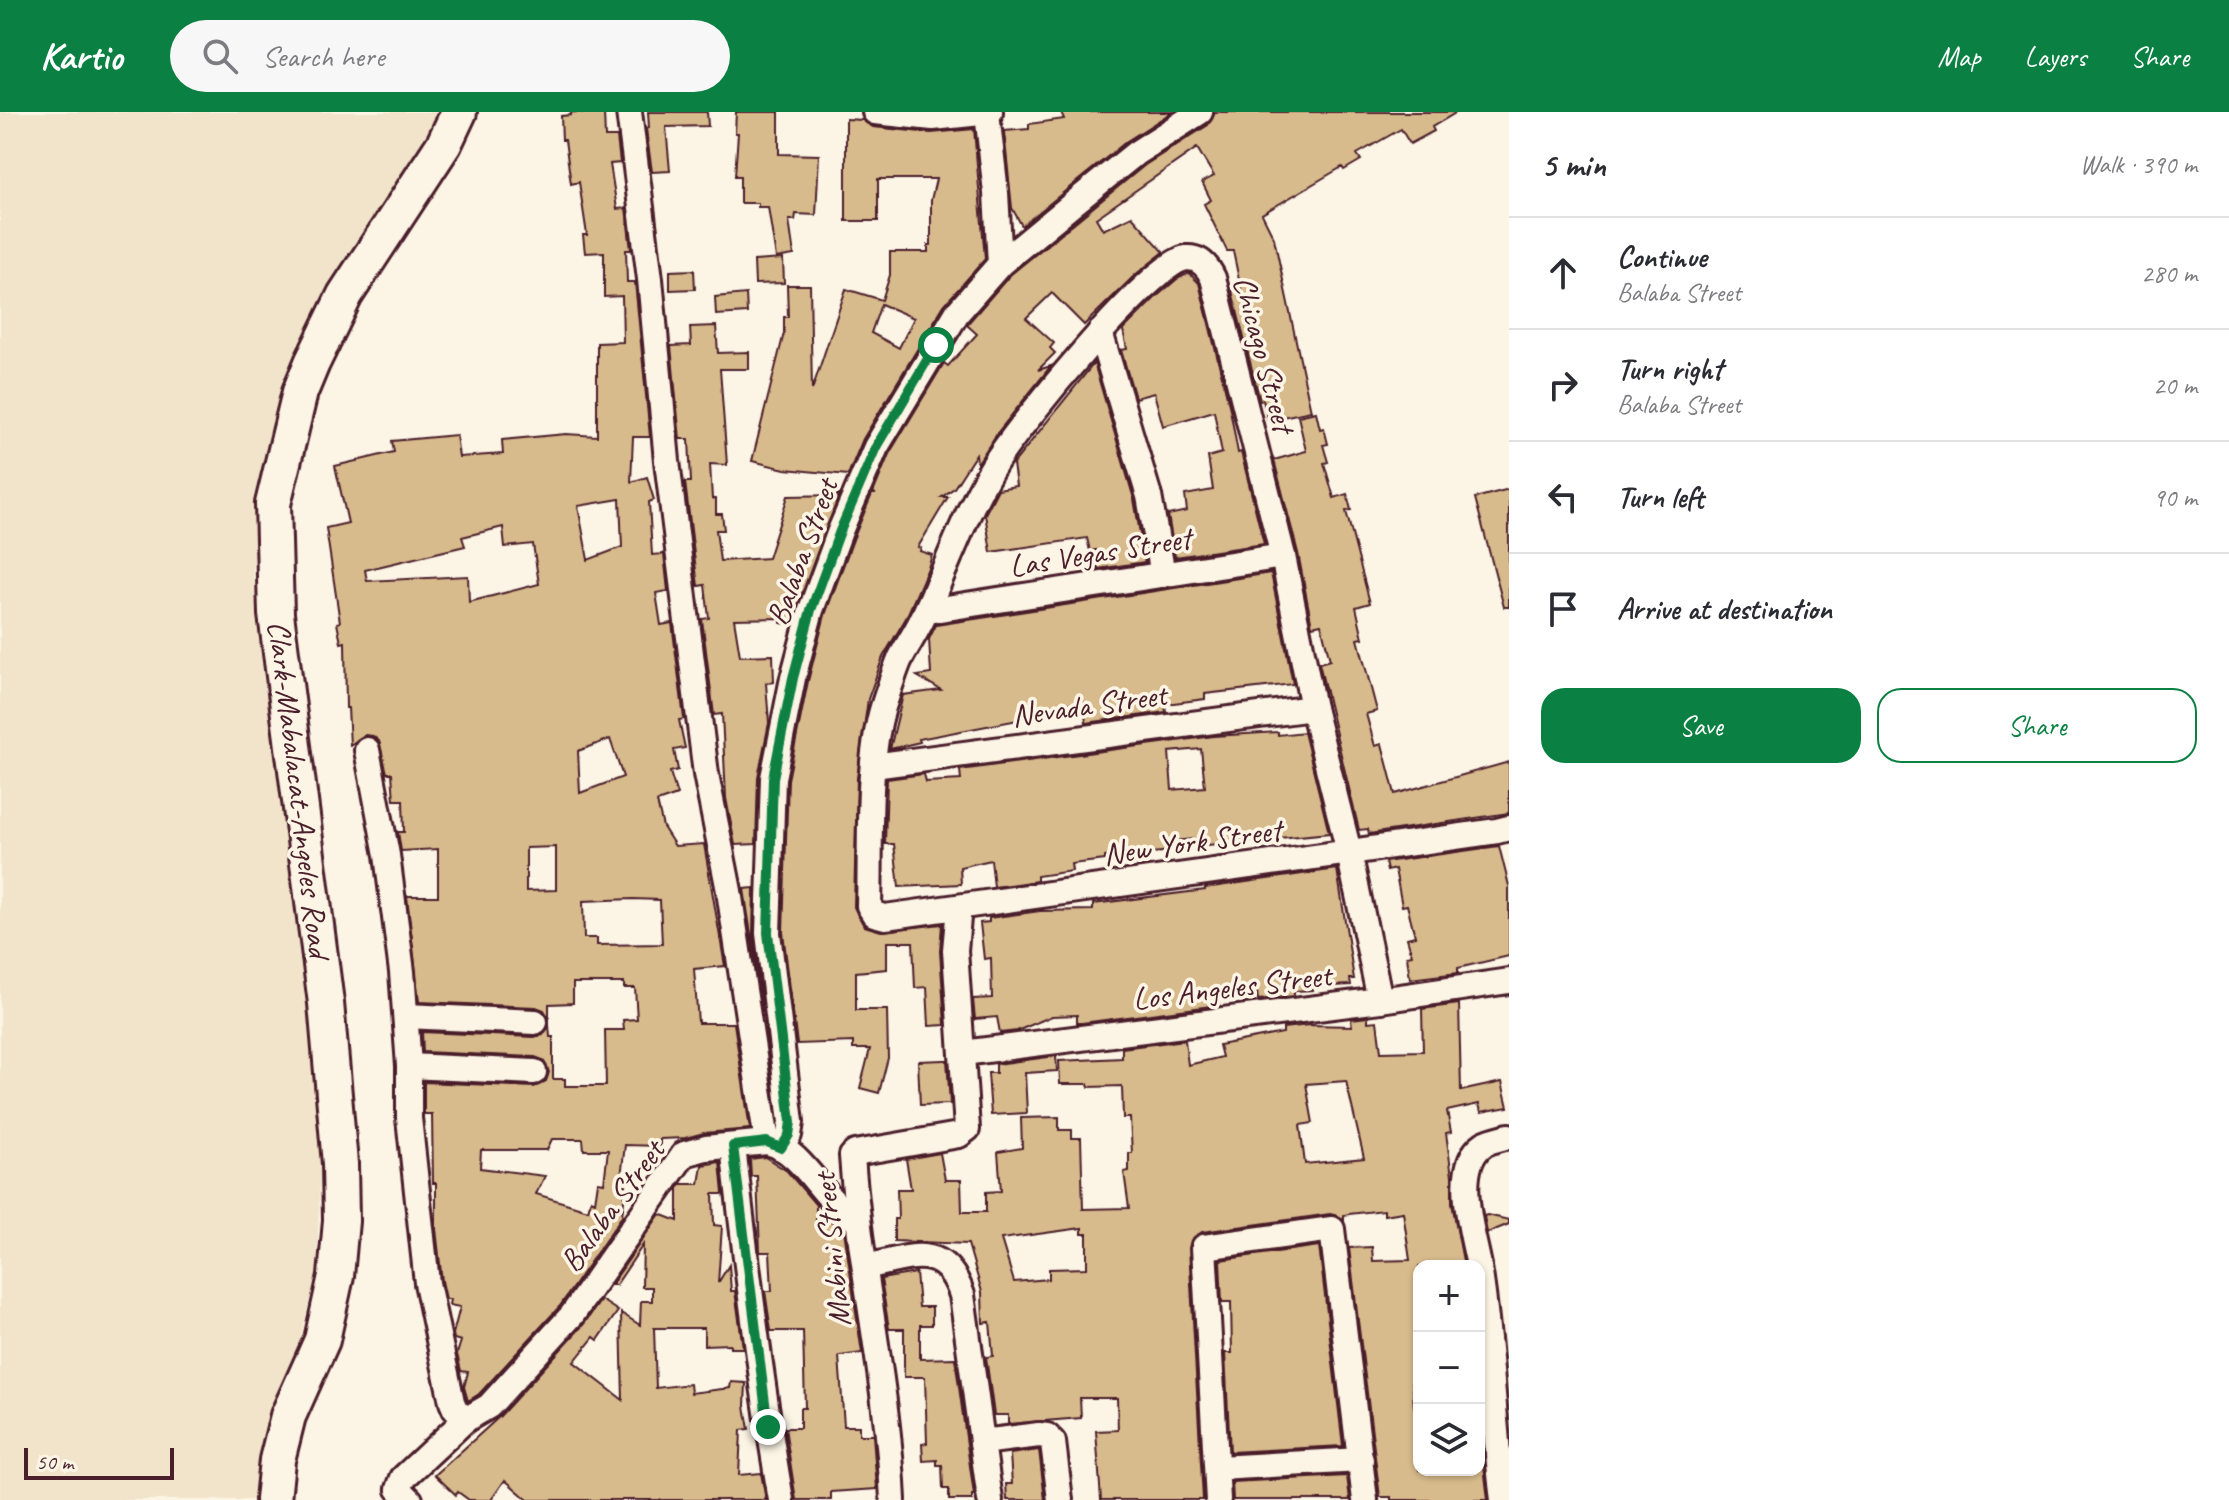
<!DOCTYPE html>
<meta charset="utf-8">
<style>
body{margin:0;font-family:Caveat,sans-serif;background:#f7f7f7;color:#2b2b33}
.controls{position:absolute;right:24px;bottom:24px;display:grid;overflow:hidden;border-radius:16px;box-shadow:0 2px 6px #0004}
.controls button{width:72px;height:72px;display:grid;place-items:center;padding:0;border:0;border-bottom:2px solid #e1e1e2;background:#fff;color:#2b2b33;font:40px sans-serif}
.scale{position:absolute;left:24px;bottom:20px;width:150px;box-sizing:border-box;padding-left:8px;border:4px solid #4a1f2b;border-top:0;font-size:22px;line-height:28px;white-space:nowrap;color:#4a1f2b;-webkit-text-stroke:6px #fcf5e5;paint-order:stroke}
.stop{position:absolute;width:24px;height:24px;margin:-18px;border:6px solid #0b8043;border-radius:50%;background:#fff}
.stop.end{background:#0b8043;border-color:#fff;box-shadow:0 2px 8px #0008}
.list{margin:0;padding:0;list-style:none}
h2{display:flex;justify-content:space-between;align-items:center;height:104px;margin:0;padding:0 32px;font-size:34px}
h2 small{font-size:26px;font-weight:400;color:#7c7c81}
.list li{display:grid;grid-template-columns:52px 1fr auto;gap:24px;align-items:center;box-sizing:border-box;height:112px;padding:0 32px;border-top:2px solid #e1e1e2}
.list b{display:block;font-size:30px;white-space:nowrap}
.list p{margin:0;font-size:26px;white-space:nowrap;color:#7c7c81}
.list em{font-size:26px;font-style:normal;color:#7c7c81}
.actions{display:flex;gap:16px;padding:24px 32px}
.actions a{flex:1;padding:18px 0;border:2px solid #0b8043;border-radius:24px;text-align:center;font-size:28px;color:#0b8043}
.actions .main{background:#0b8043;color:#fff}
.icon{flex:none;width:44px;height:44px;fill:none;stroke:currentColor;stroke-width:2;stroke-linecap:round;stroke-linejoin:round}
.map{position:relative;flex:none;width:1509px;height:1388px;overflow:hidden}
header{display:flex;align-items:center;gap:48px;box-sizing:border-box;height:112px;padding:0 40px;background:#0b8043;color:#fff}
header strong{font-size:38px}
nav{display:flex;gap:44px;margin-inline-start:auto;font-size:28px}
.search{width:560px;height:72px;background:#f7f7f7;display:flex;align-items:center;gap:20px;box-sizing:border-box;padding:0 28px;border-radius:44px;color:#7c7c81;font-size:30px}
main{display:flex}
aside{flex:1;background:#fff}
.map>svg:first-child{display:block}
.built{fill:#f1e4ca}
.building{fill:#d8bb8c;stroke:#4a1f2b;stroke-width:2;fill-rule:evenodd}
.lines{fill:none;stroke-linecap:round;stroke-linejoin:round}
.minor-casing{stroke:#4a1f2b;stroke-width:30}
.secondary-casing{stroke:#4a1f2b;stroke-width:40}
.minor{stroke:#fcf5e5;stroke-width:24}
.secondary{stroke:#fcf5e5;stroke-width:34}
.route{stroke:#0b8043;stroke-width:10}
.labels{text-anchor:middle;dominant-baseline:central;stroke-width:7;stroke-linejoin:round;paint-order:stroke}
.street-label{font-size:32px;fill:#4a1f2b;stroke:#fcf5e5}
</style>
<header>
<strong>Kartio</strong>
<div class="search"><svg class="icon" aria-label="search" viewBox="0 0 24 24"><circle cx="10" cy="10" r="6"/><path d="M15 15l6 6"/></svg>Search here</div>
<nav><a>Map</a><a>Layers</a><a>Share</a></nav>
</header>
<main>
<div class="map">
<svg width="1509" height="1388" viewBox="0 0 1509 1388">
<rect width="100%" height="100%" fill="#fcf5e5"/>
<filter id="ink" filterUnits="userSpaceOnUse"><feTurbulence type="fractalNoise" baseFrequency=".0125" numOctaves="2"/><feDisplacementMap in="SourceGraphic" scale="16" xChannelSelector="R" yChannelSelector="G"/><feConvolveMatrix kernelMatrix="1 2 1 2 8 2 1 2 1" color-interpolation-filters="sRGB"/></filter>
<g filter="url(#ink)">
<!-- built -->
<polygon class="built" points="0,0 437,0 433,11 326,183 302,227 279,291 265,350 253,458 262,556 290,747 321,1025 317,1159 260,1388 0,1388"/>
<!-- building -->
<g class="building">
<path d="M571,0L604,1L605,25H617L620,51L610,52L617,97L626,96L631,138H626L627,170H635L650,325H633L631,370L647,365L654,388L649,390L652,443L664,442L668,479L656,481L661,513L672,511L684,607L679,608L685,636L674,638L678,658L670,660L677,683L657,690L663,715L675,734L704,732L725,854L694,857L698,911H734L750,1017L704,1021L685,1026L660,1027V1034L625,1033L620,1073H626L622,1104L560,1194L479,1282L468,1289L464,1275L468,1260L461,1259L457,1242L461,1229L454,1227L453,1222L460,1195L449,1193L450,1187H446L442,1169L436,1117V1071H433L432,1002H424V970L534,975L546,969L549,960L543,948L535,945L423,940L422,920L534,925L543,923L549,913L550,925H553V967H565V974H606L605,918H624L623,908L637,907L635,876H624V871H573V891L549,892V907L544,898L536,895L419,890L407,784H438V737L401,739L398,720H404L403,688H394L392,661H387L379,629L373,624L365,623L350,633L348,596H346L345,530L341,531L337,511L340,510L326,416L348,411L335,354L394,340L392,329L456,323L459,345L503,342L502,328L566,322L597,324V231L623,230L622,184L604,185V140L585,141L583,123H587L579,70L571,72L565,28H562L561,4L571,3ZM620,387L622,435L588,448L578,394ZM503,415L505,435L533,432L539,472L469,490L468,464L367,469L365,458L465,434L462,425ZM610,627L623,665L580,681L578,639ZM556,735V778L526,779V736ZM633,787L660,788L662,832L597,833V826H584L583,789ZM552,1027H583L584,1038H608L604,1071L598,1070L595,1090L591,1088L588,1098L536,1082L545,1064L480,1056L481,1038H547Z"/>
<polygon points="648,0 707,0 708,14 666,15 670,59 652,60 646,17 649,16"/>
<polygon points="736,0 779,0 779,42 819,43 816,103 796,102 795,108 789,108 794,143 776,146 768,95 758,95 758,91 740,91 740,64 735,64 738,21 735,21"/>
<polygon points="1061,0 1172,0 1127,29 1022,114 1012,96 1004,19 1029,17 1029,12 1064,7"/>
<polygon points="1215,0 1457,0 1432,15 1434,19 1410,32 1401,17 1357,42 1361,48 1344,58 1342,55 1262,102 1274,126 1311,299 1268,308 1263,288 1260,289 1232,179 1241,177 1233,139 1227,139 1204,92 1211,88 1202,70 1214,64 1197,36 1096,106 1103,118 1132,104 1164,140 1135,163 1084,213 1052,181 1026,206 1054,231 1050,236 1055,241 1038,258 1051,254 998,320 977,352 976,342 954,376 942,385 948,385 918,435 921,436 920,439 932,443 928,456 906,506 883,545 868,587 857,666 854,795 864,814 881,819 942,812 940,839 945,913 929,914 927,875 915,876 913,830 887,830 887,857 856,860 856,898 887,898 888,946 879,981 860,976 870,937 853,937 853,930 797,932 783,820 788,668 808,569 825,503 854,425 872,382 876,382 873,381 889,342 944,251 948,254 977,222 967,213 969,210 1010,163 1145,53 1208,13"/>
<path d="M846,7L862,8L873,15L931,21L974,17L985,147L944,193L863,327L848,363L785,357L752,349L784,221V205H788L787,173H810L812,278L846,177L882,188L890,163V140H928V133H931V88L936,67H878V109H846ZM881,192L914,206L899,236L871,221Z"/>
<polygon points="783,147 784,171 755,172 754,149"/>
<polygon points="694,158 695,177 670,178 670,159"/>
<polygon points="1189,161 1199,171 1230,297 1238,341 1241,340 1264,432 1175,445 1168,403 1187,399 1185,383 1213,378 1208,345 1222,341 1214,299 1163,314 1154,281 1135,286 1121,238 1127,237 1123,218 1155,186 1177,167"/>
<polygon points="746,182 747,201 716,203 715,185"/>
<polygon points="716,214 718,241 749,240 749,257 720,257 727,353 710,352 712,387 716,387 716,402 722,402 724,418 716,418 720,449 768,446 788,384 839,383 792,513 781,511 781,506 734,507 740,544 773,543 774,570 766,571 769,611 758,665 756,732 735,733 726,686 722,602 714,603 702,507 709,506 705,473 698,474 685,370 691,370 689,327 680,327 671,234 691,233 690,215"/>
<polygon points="1094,251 1134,387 1145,450 1098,457 1096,438 1090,439 1087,426 991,440 985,402 998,377 1016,374 1013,352"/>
<polygon points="1316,300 1320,317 1324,316 1328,332 1323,333 1328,350 1324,351 1334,386 1347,382 1351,398 1346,399 1370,491 1356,495 1363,526 1358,527 1377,599 1366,602 1375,634 1382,632 1395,682 1509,650 1509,701 1369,722 1368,717 1359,718 1319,551 1330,548 1321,512 1312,514 1298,441 1274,348 1306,339 1298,304"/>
<polygon points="1509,377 1509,495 1504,495 1475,386"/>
<polygon points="1271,461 1293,572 1205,582 1205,587 1165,592 1166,600 1086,611 1084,590 1042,594 1044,603 919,627 920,630 890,637 903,583 941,578 917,564 931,562 929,527 936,513"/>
<path d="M1278,620V623L1304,620L1329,721L1208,733L1207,726L1173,729L1174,739L1105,745V748L1071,752L1072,759L1037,764V769L994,775L991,748L960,755L961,772L899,775L894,732H885L887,667L924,662L926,670L961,668L960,658L1214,624ZM1201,637L1205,675L1172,678L1169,640Z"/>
<polygon points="1499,734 1509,774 1509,844 1458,856 1458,861 1410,867 1407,844 1412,843 1407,826 1415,824 1407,793 1402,794 1395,757 1387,759 1385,750"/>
<polygon points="1337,757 1354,867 1350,867 1351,873 1312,875 1313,878 1294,879 1294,884 1258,888 1257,879 1218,883 1219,893 1082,911 1077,911 1077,903 1052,904 1017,919 1000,921 997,905 975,907 973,887 992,886 991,846 984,847 980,811 989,810 989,806 1040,799 1093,798 1093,792 1205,778 1205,776"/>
<polygon points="754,776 753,823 763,900 744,777"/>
<path d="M1459,892L1461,979L1502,970L1508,995L1481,1000L1479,992L1447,999L1451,1020L1446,1021L1452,1064V1091L1464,1154H1419V1262H1412L1414,1295H1419V1358H1479V1346H1483L1488,1388H1391V1385H1380L1349,1136L1372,1135L1373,1149L1410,1148L1403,1100L1384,1103V1098L1349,1102L1344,1103V1109L1338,1104L1330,1102L1202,1120L1191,1128L1189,1136L1203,1388H1101L1096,1319L1118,1318L1117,1286H1080L1081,1306L1008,1312V1303H994L986,1245L993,1244L990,1210L983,1211L982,1180L968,1132L894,1129V1107H898L897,1077H911L906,1047L940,1041L945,1068H961L962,1100H986V1080L1001,1079L998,1040L1022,1036L1021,1006L1059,1005V1018H1072V1026H1081L1083,1097L1129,1096L1124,1060L1129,1059V1041H1132L1130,1006H1123L1122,974L1089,975L1088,972H1060L1059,949L1122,946V936L1185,928L1188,953L1222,945L1219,933L1283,921V916L1309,913L1352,914L1351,907L1368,905V910L1377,909L1381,940L1423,939L1422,897ZM1346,969L1364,1046L1305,1052L1300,1013L1313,1011L1306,972ZM1082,1116V1122H1087V1156L1049,1157V1167L1014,1170L1001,1127Z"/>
<polygon points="1056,944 1057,959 1025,961 1027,1001 991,1003 988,961 996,961 996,952"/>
<polygon points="944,948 947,948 950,992 920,993 918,949"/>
<polygon points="765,1045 787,1059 816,1093 816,1110 832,1109 844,1118 862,1241 839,1244 844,1314 859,1314 859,1323 873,1323 877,1377 831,1380 831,1388 796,1388 785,1316 800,1316 800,1296 805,1296 803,1219 771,1219 765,1179 772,1179 770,1140 760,1140 757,1064 751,1064 750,1047"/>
<polygon points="720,1050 723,1082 713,1082 714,1113 722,1114 718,1171 729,1153 731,1179 735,1179 743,1236 730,1236 730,1232 704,1233 704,1216 654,1216 656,1276 690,1272 691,1281 730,1276 731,1270 746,1271 745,1294 749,1317 741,1318 739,1363 761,1361 766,1388 528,1388 505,1368 491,1388 469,1388 458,1380 456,1383 435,1363 500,1304 583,1213 601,1188 618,1199 598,1228 594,1225 574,1250 623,1288 621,1201 640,1213 641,1189 652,1189 652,1175 642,1175 643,1133 616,1173 611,1173 660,1102 678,1109 678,1076 682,1072 699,1072 702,1053"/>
<polygon points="1487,1103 1509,1108 1509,1112 1487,1121 1484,1104"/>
<polygon points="1319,1134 1343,1334 1230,1340 1225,1241 1232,1241 1231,1190 1222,1190 1220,1148"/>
<polygon points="916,1161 919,1195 932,1195 932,1213 920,1213 920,1247 955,1246 974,1383 972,1383 972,1388 949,1388 949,1377 943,1377 942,1353 937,1353 937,1348 923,1349 922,1332 927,1331 925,1265 904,1265 904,1217 889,1217 881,1167"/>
<polygon points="1039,1338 1045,1388 1007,1388 1006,1372 1012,1372 1010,1342"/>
<polygon points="1347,1364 1350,1388 1233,1388 1232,1370"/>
</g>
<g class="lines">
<!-- minor casing -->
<g class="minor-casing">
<g id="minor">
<polyline points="875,0 933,6 990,0"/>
<polyline points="987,1 996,81 1000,152"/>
<polyline points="1100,220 1149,384 1163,463"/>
<polyline points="927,499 1283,444"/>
<polyline points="367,638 387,743 402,860 409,954 409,1006 427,1171 452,1290 455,1297 465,1308"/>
<polyline points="873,654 1313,596"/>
<path d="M1380,888L1349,740L1313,596L1283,444L1213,166C1208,155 1200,145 1186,146C1151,151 1020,312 997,348C967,396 949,450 925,501C918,518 907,533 899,549C893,564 888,580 883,595C866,652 871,733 869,794L874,802L885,805C1089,778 1293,748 1497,719L1509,716"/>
<polyline points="406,904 535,910"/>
<polyline points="963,941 1380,888 1509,869"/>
<polyline points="409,954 534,960"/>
<path d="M770,1031C796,1037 817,1074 836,1092C842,1098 850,1103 856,1108"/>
<path d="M733,1034C746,1152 761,1271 781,1388"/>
<polyline points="781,1036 789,1023 791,1010 768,821 773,666 793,566 811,498 840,419 876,335 957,201 1000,152 1074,91 1136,41 1200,0"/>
<path d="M1479,1154C1473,1121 1451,1054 1484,1032C1491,1028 1502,1026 1509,1024"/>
<path d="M865,1155C910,1146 944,1128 962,1183L990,1388"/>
<path d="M1479,1155C1492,1232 1493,1310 1503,1388"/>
<polyline points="982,1330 1039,1323 1047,1324 1053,1330 1060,1388"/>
<polyline points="1218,1356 1361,1348"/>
<polyline points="410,1388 399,1377 403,1366 465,1308 489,1294 572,1203 684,1042 706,1036 767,1030 729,779 706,662 667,349 650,167 629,0"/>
<path d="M893,1388C888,1273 860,1160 852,1044L855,1041L959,1023L967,1017L955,838L959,795"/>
<polyline points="1218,1388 1204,1135 1332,1117 1365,1388"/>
</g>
</g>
<!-- secondary casing -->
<g class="secondary-casing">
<polyline id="secondary" points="273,1388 277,1348 288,1304 322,1228 336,1164 341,1109 340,1052 326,891 276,502 273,392 300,280 312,251 345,183 444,32 459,0"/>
</g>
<!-- minor -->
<use href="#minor" class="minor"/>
<!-- secondary -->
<use href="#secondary" class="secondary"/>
</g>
</g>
<g class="lines" filter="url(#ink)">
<!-- route -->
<polyline class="route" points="768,1315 733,1034 767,1030 781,1036 789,1023 791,1010 768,821 773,666 793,566 811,498 840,419 876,335 936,233"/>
</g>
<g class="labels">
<!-- street labels -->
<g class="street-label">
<text transform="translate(1264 242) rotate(75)">Chicago Street</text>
<text transform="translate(802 440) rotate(-70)">Balaba Street</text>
<text transform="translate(1100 440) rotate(-9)">Las Vegas Street</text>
<text transform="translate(1089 593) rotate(-8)">Nevada Street</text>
<text transform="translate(299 677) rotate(83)">Clark-Mabalacat-Angeles Road</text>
<text transform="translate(1192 730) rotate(-8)">New York Street</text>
<text transform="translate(1232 875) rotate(-7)">Los Angeles Street</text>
<text transform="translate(612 1094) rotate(-54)">Balaba Street</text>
<text transform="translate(832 1138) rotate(-96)">Mabini Street</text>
</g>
</g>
</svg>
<div class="controls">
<button>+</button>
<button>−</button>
<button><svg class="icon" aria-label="layers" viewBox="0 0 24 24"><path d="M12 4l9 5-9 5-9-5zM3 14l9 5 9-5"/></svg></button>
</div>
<div class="scale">50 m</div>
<div class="stop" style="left:936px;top:233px"></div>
<div class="stop end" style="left:768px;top:1315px"></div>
</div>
<aside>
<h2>5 min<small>Walk · 390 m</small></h2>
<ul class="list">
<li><svg class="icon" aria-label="ahead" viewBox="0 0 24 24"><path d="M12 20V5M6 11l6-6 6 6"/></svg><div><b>Continue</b><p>Balaba Street</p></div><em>280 m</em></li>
<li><svg class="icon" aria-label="right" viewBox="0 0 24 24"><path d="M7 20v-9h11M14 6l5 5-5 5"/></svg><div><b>Turn right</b><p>Balaba Street</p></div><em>20 m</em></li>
<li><svg class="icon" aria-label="left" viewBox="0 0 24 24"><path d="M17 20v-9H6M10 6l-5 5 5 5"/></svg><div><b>Turn left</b></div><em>90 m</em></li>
<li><svg class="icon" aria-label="arrive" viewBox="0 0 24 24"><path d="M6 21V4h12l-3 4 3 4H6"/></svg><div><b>Arrive at destination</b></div></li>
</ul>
<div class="actions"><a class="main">Save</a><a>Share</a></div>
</aside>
</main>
